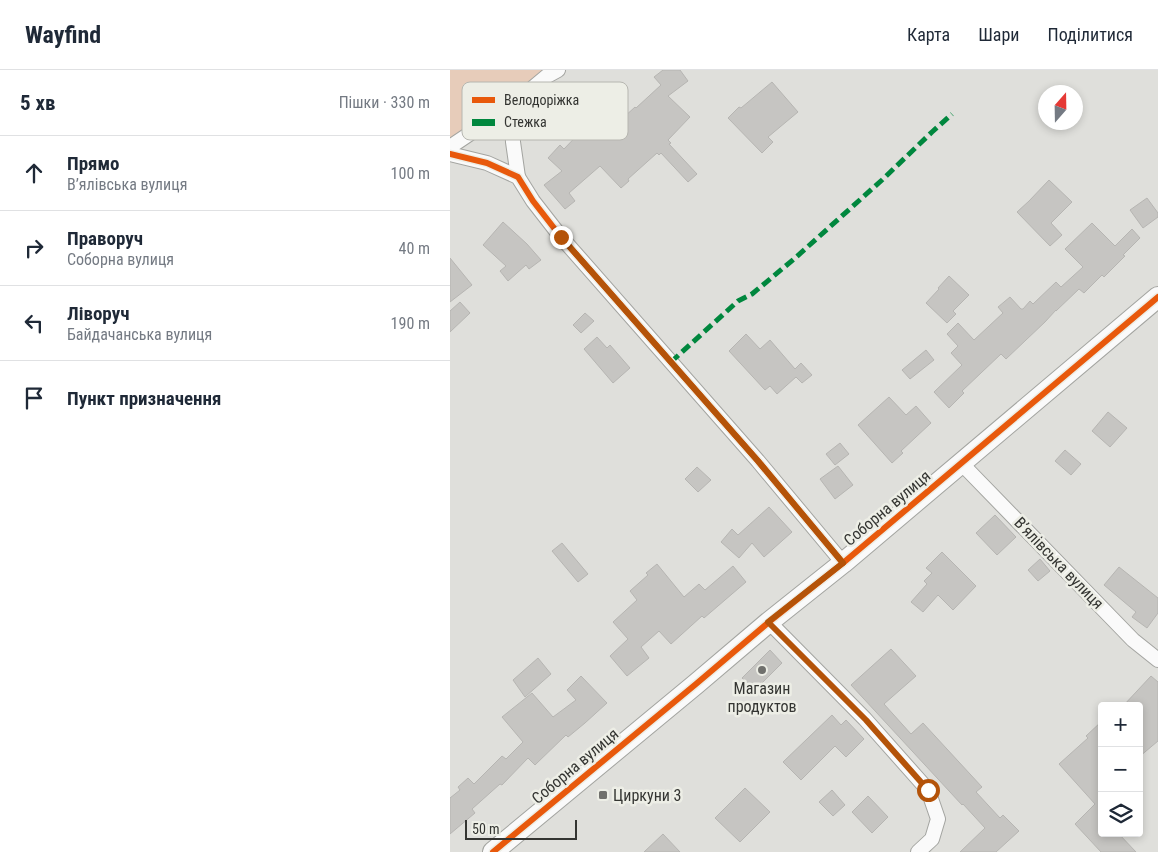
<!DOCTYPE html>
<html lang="uk">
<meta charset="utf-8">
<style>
body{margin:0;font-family:"Roboto Condensed",sans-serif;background:#f6f6f7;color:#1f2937}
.controls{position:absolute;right:15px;bottom:15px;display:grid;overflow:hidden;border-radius:5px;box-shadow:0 2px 8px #0003}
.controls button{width:45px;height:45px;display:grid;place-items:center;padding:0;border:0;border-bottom:1px solid #e0e1e3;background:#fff;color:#1f2937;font:25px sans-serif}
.compass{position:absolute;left:588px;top:15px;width:45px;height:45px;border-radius:50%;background:#fff;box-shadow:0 2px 8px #0003;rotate:20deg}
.scale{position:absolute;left:15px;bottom:12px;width:112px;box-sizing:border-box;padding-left:5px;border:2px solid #343532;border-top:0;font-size:14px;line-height:18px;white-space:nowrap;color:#343532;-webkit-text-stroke:4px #edeee6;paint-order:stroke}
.stop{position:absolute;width:15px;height:15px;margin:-11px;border:4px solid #b45309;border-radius:50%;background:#fff}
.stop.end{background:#b45309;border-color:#fff;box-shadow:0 1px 5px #0008}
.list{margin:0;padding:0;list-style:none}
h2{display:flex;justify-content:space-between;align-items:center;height:65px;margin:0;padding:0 20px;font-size:21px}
h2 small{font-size:16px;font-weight:400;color:#747a83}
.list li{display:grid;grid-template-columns:32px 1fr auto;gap:15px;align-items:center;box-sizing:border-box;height:75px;padding:0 20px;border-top:1px solid #e0e1e3}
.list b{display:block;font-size:19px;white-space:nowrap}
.list p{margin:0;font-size:16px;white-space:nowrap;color:#747a83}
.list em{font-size:16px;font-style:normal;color:#747a83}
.icon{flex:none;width:28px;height:28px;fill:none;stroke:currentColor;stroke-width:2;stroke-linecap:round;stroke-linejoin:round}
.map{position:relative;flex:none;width:708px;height:782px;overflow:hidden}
header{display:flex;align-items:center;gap:30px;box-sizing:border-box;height:70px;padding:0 25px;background:#fff;border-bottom:1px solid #e0e1e3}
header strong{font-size:24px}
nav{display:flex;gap:28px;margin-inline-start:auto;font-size:18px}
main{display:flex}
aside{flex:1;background:#fff}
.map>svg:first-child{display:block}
.green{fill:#e7ccba}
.building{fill:#c6c5c2;stroke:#b6b5b2}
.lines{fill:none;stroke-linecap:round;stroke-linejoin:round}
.street-casing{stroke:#a3a4a0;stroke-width:16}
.secondary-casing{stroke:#a3a4a0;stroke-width:22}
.street{stroke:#fafafa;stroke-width:14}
.secondary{stroke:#fafafa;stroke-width:20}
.quiet{stroke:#00873e;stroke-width:5;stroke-dasharray:10 5;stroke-linecap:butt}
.cycleway-casing{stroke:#edeee6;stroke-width:9}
.cycleway{stroke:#e8590c;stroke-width:6}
.route{stroke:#b45309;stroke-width:6}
.poi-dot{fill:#70706d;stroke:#edeee6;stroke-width:2}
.labels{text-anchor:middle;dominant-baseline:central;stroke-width:5;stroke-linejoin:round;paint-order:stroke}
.street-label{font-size:16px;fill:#343532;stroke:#edeee6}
.poi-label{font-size:16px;fill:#343532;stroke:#edeee6}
.key{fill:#edeee6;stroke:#b6b6b0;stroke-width:1}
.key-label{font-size:14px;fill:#343532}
</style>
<header>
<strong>Wayfind</strong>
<nav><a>Карта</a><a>Шари</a><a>Поділитися</a></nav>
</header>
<main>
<aside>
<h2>5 хв<small>Пішки · 330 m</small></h2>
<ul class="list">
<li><svg class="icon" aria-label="ahead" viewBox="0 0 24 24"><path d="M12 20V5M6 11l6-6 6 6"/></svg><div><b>Прямо</b><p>В’ялівська вулиця</p></div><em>100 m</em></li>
<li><svg class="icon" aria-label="right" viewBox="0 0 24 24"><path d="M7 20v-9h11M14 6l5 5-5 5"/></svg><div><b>Праворуч</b><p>Соборна вулиця</p></div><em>40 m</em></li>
<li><svg class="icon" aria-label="left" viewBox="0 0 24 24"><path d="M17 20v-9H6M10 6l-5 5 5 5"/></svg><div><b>Ліворуч</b><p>Байдачанська вулиця</p></div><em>190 m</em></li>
<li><svg class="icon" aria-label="arrive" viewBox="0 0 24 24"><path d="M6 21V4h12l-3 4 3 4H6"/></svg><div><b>Пункт призначення</b></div></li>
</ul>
</aside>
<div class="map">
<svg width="708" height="782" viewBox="0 0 708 782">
<rect width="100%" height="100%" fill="#dfdfdb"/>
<!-- green -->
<polygon class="green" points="0,0 100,0 76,14 0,70"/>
<!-- building -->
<g class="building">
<polygon points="213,0 230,0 238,11 218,26 240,47 218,70 221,73 219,74 247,104 238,112 211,83 209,85 207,83 178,109 179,111 171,118 150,96 119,123 125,131 115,139 94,115 112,101 98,88 110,75 114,79 136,56 150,69 185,37 186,38 211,15 204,7"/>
<polygon points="322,12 348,42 318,67 323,72 312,83 278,48 289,37 291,38"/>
<polygon points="599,110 622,132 601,153 612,165 600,176 567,142 579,131"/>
<polygon points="697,128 708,143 708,147 693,158 680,140"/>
<polygon points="53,152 77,174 91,190 79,199 76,195 58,211 50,201 56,196 33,175"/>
<polygon points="642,153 665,176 682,159 690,168 673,185 675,186 654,207 652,205 634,223 629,219 606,241 606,240 595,252 556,289 551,284 512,321 514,323 499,338 484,322 512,295 501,283 508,276 497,264 508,253 524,270 553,243 548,237 560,227 571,239 573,239 580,231 583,234 606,212 611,217 633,197 615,179"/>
<polygon points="0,188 22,215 0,232"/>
<polygon points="499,206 519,225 503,241 506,244 497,253 476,233 489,219 488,218"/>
<polygon points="10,232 20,243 0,262 0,241"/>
<polygon points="135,243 144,251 131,263 123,255"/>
<polygon points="296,264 310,279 320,270 345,299 351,293 362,305 352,313 346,307 327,324 320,316 315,320 279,281"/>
<polygon points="147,267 157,278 160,275 180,298 163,313 134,279"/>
<polygon points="476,280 484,290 460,309 452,300"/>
<polygon points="439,327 456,345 466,336 481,353 451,381 453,383 442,393 408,355"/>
<polygon points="658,342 677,358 660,377 642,361"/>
<polygon points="390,373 399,384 385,395 376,384"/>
<polygon points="615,380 631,394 621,405 605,391"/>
<polygon points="388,396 403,415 385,429 370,409"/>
<polygon points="247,397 261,410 248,422 235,409"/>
<polygon points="319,437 342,462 314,487 302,473 289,488 271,472 282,459 288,465"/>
<polygon points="545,445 566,467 547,485 526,463"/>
<polygon points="112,473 138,504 128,512 102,481"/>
<polygon points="492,482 526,516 503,540 488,525 473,542 461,532 477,514 474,511 482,503 476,498"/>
<polygon points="590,489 600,501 588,511 578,500"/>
<polygon points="207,494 234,527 249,514 255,520 283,496 296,512 254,548 252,546 221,574 209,561 191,577 199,588 177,606 160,586 178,569 163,552 187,530 180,521 198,505 196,503"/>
<polygon points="669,497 708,528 708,543 697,558 682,547 686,542 654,515"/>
<polygon points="441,579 466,606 434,634 461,664 473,653 532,717 526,722 550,748 553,745 569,761 546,782 510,782 535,758 513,734 512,735 401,615"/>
<polygon points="320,580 332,593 304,621 292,608"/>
<polygon points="88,588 101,604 75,627 63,610"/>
<polygon points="131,606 157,633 135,653 118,667 116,665 85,695 78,688 52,715 50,714 22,739 25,743 0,764 0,728 10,720 8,717 18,708 24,714 52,686 56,689 73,672 52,647 82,623 103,647 126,630 117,620"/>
<polygon points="701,606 708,612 708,671 689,687 689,636 673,636"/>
<polygon points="382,645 391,655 396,650 414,669 396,687 385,676 351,710 333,692"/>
<polygon points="652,651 652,763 668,763 686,782 651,782 625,754 645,734 609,694 638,668 636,666"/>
<polygon points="295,718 320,742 290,772 265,748"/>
<polygon points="382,720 395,735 383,746 369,732"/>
<polygon points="418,726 438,747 422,763 402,742"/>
<polygon points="213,764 230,782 194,782"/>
</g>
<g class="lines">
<!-- street casing -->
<g class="street-casing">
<g id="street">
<polyline points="61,36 63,72 68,107"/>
<polyline points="0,77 61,36 97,6 108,0"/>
<polyline points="0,84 37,93 68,107 83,131 111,167 308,391 393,493"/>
<polyline points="511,393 683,570 708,590"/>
<polyline points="319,552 415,649 478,720 488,749 482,769 468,782"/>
</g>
</g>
<!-- secondary casing -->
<g class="secondary-casing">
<polyline id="secondary" points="43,782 246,614 319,552 393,493 708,227"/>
</g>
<!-- street -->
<use href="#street" class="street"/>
<!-- secondary -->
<use href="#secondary" class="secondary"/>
<!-- quiet -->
<polyline class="quiet" points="221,292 288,231 302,224 344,189 432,110 482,62 502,44"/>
<!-- cycleway casing -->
<g class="cycleway-casing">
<g id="cycleway">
<polyline points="0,84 37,93 68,107 83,131 111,167 308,391 393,493"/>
<polyline points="43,782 246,614 319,552 393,493 708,227"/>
</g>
</g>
<!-- cycleway -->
<use href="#cycleway" class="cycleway"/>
</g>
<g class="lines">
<!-- route -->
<polyline class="route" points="111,167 308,391 393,493 318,552 416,650 478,720"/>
</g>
<!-- markers -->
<g class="poi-dot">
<circle cx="312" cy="600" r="5"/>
<rect x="148" y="720" width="10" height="10" rx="2.5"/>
</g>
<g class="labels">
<!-- street labels -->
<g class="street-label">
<text transform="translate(437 438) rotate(-40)">Соборна вулиця</text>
<text transform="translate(609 493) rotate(46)">В’ялівська вулиця</text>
<text transform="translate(125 696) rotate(-40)">Соборна вулиця</text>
</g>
<!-- poi labels -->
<g class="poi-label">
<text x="312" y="618">Магазин<tspan x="312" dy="18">продуктов</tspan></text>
<text x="163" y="725" text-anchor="start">Циркуни 3</text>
</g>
</g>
<!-- legend -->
<rect x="12" y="12" width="166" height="58" rx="8" class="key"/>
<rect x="22" y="27" width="23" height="6" fill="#e8590c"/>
<rect x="22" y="49" width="23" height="7" fill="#00873e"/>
<g class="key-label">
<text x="54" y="35">Велодоріжка</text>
<text x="54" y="57">Стежка</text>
</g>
</svg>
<div class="controls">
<button>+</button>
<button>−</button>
<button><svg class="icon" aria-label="layers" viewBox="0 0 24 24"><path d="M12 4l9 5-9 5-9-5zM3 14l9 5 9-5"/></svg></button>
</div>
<svg class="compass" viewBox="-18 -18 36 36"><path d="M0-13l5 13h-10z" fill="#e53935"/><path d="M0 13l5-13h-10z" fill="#747a83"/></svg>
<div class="scale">50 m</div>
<div class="stop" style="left:478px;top:720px"></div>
<div class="stop end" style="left:111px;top:167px"></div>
</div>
</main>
